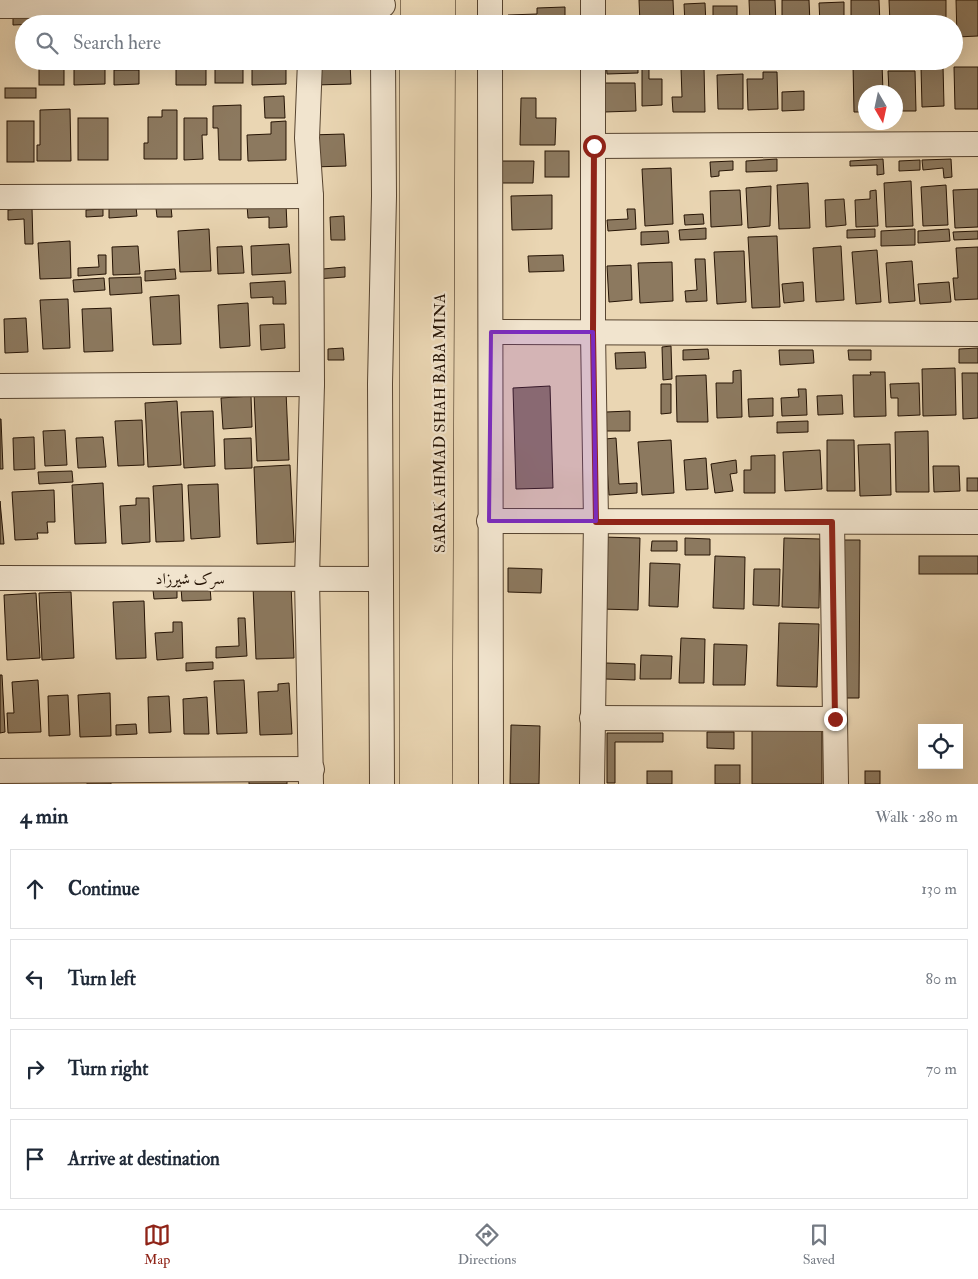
<!DOCTYPE html>
<meta charset="utf-8">
<style>
body{margin:0;font-family:"IM FELL Double Pica",Amiri,serif;background:#f6f6f7;color:#1f2937}
.controls{position:absolute;right:15px;bottom:15px;display:grid;overflow:hidden;border-radius:0px;box-shadow:0 5px 20px #0002}
.controls button{width:45px;height:45px;display:grid;place-items:center;padding:0;border:0;border-bottom:1px solid #e0e1e3;background:#fff;color:#1f2937;font:25px sans-serif}
.compass{position:absolute;left:858px;top:85px;width:45px;height:45px;border-radius:50%;background:#fff;box-shadow:0 5px 20px #0002;rotate:171deg}
.stop{position:absolute;width:15px;height:15px;margin:-11px;border:4px solid #8f2418;border-radius:50%;background:#fff}
.stop.end{background:#8f2418;border-color:#fff;box-shadow:0 1px 5px #0008}
.list{margin:0;padding:0;list-style:none}
h2{display:flex;justify-content:space-between;align-items:center;height:65px;margin:0;padding:0 20px;font-size:21px}
h2 small{font-size:16px;font-weight:400;color:#747a83}
.list li{display:grid;grid-template-columns:32px 1fr auto;gap:15px;align-items:center;box-sizing:border-box;height:80px;margin:0 10px 10px;padding:0 10px;border:1px solid #e0e1e3;border-radius:0px}
.list b{display:block;font-size:19px;white-space:nowrap}
.list em{font-size:16px;font-style:normal;color:#747a83}
.icon{flex:none;width:28px;height:28px;fill:none;stroke:currentColor;stroke-width:2;stroke-linecap:round;stroke-linejoin:round}
.map{position:relative;flex:none;width:978px;height:784px;overflow:hidden}
.search{position:absolute;background:#fff;box-shadow:0 5px 20px #0002;left:15px;right:15px;top:15px;height:55px;display:flex;align-items:center;gap:12px;box-sizing:border-box;padding:0 18px;border-radius:28px;color:#747a83;font-size:19px}
.sheet{height:425px;background:#fff}
nav{display:flex;justify-content:space-around;align-items:center;box-sizing:border-box;height:70px;border-top:1px solid #e0e1e3;background:#fff;font-size:14px;color:#747a83}
nav a{display:grid;justify-items:center;gap:2px}
nav .on{color:#8f2418}
.map>svg:first-child{display:block}
.building{fill:#8c795f;stroke:#261405}
.lines{fill:none;stroke-linecap:round;stroke-linejoin:round}
.minor-casing{stroke:#574430;stroke-width:26}
.highway-casing{stroke:#261405;stroke-width:29}
.minor{stroke:#f1e4ce;stroke-width:24}
.highway{stroke:#ead6b3;stroke-width:28}
.route{stroke:#8f2418;stroke-width:6}
.marked{fill:#7b2cbf;fill-opacity:0.2;stroke:#7b2cbf;stroke-width:4;stroke-linejoin:round}
.labels{text-anchor:middle;dominant-baseline:central;stroke-width:4.5;stroke-linejoin:round;paint-order:stroke}
.street-label{font-size:16px;fill:#261405;stroke:#f1e4ce}
</style>
<div class="map">
<svg width="978" height="784" viewBox="0 0 978 784">
<rect width="100%" height="100%" fill="#ead6b3"/>
<filter id="stains"><feTurbulence type="fractalNoise" baseFrequency=".004" numOctaves="4"/><feColorMatrix values="0 0 0 0 .2 0 0 0 0 .09 0 0 0 0 .02 0 0 0 .5 -.17"/></filter>
<radialGradient id="worn" r=".72"><stop offset=".6" stop-color="#630" stop-opacity="0"/><stop offset="1" stop-color="#630" stop-opacity=".3"/></radialGradient>
<!-- building -->
<g class="building">
<polygon points="639,0 673,0 674,24 640,24"/>
<polygon points="749,0 775,0 776,24 750,24"/>
<polygon points="782,0 809,0 810,24 782,24"/>
<polygon points="851,0 879,0 880,24 851,24"/>
<polygon points="889,0 946,0 946,24 890,24"/>
<polygon points="956,0 978,0 978,36 957,37"/>
<polygon points="844,2 844,24 820,24 819,3"/>
<polygon points="705,3 706,24 685,24 684,4"/>
<rect x="713" y="6" width="24" height="18"/>
<polygon points="565,7 565,24 508,24 508,15 537,14 537,8"/>
<rect x="176" y="14" width="33" height="10"/>
<rect x="152" y="16" width="22" height="8"/>
<polygon points="13,17 37,17 37,24 13,25"/>
<polygon points="86,17 108,17 109,24 86,24"/>
<polygon points="286,22 286,24 252,24 252,23"/>
<rect x="39" y="61" width="25" height="24"/>
<polygon points="74,61 105,61 105,84 74,85"/>
<polygon points="206,61 206,85 176,85 176,62"/>
<rect x="215" y="61" width="28" height="22"/>
<polygon points="252,61 286,61 286,84 252,85"/>
<polygon points="606,61 638,61 638,73 607,74"/>
<polygon points="350,62 351,84 315,85 314,64"/>
<polygon points="882,64 883,92 866,92 866,112 854,112 853,65"/>
<polygon points="943,66 944,106 922,107 921,67"/>
<polygon points="704,67 705,112 673,112 672,97 682,97 681,68"/>
<polygon points="954,67 978,67 978,109 955,109"/>
<polygon points="642,69 649,69 649,79 662,79 662,105 642,106"/>
<polygon points="114,70 139,70 139,84 114,85"/>
<polygon points="888,71 915,71 916,111 896,111 896,92 889,92"/>
<polygon points="763,72 777,72 778,109 748,110 747,79 763,79"/>
<polygon points="743,74 743,109 718,109 717,75"/>
<polygon points="603,83 635,83 636,111 604,112"/>
<rect x="5" y="88" width="31" height="10"/>
<polygon points="804,91 804,110 782,111 782,92"/>
<polygon points="284,96 285,118 265,118 264,97"/>
<polygon points="521,98 536,98 536,118 556,118 555,145 520,145"/>
<polygon points="241,105 241,160 219,160 218,128 213,128 213,106"/>
<polygon points="70,109 71,161 37,161 37,145 40,145 40,110"/>
<polygon points="162,110 177,110 177,159 144,159 144,143 148,143 148,117 162,117"/>
<rect x="78" y="118" width="30" height="42"/>
<polygon points="184,118 207,118 207,135 202,135 203,159 184,160"/>
<rect x="7" y="121" width="27" height="41"/>
<polygon points="286,121 286,160 248,161 247,135 271,134 271,122"/>
<polygon points="344,134 346,166 312,167 310,135"/>
<rect x="545" y="151" width="24" height="26"/>
<polygon points="777,159 777,171 746,172 746,161"/>
<polygon points="883,159 884,174 877,175 877,165 850,166 850,161"/>
<polygon points="951,159 952,177 944,178 943,168 923,170 922,160"/>
<polygon points="920,160 920,170 899,171 899,161"/>
<polygon points="499,161 534,161 533,183 499,183"/>
<polygon points="733,161 733,170 719,171 719,176 711,177 710,162"/>
<polygon points="671,168 673,224 645,226 642,169"/>
<polygon points="911,181 913,226 886,227 884,183"/>
<polygon points="808,183 810,228 779,229 777,185"/>
<polygon points="946,185 948,225 923,226 921,187"/>
<polygon points="771,186 770,226 748,228 746,188"/>
<polygon points="978,189 978,227 955,228 953,190"/>
<polygon points="740,190 742,225 711,227 710,191"/>
<polygon points="876,190 878,226 856,227 855,200 870,199 870,191"/>
<polygon points="552,195 552,229 512,230 511,196"/>
<polygon points="844,199 846,225 826,227 825,200"/>
<polygon points="286,204 287,227 269,228 269,217 248,218 247,205"/>
<polygon points="136,207 137,216 109,218 109,208"/>
<polygon points="171,207 172,217 157,217 156,208"/>
<polygon points="32,208 33,244 25,244 24,219 8,220 8,210"/>
<polygon points="103,209 103,216 86,217 86,210"/>
<polygon points="627,209 635,209 636,229 608,231 607,220 628,219"/>
<polygon points="703,214 704,224 685,225 684,215"/>
<polygon points="344,216 345,240 331,240 330,217"/>
<polygon points="706,228 706,239 680,240 679,230"/>
<polygon points="209,229 211,271 180,272 178,231"/>
<polygon points="875,229 875,237 847,238 847,230"/>
<polygon points="915,229 915,245 881,246 881,231"/>
<polygon points="949,229 950,241 918,243 918,231"/>
<polygon points="668,231 669,243 641,245 641,232"/>
<polygon points="978,231 978,239 954,240 953,232"/>
<polygon points="777,236 780,307 752,308 748,237"/>
<polygon points="70,241 71,278 40,279 38,243"/>
<polygon points="289,244 291,273 252,275 251,246"/>
<polygon points="138,246 140,274 113,275 112,247"/>
<polygon points="242,246 244,273 218,274 217,247"/>
<polygon points="841,246 844,300 816,302 813,248"/>
<polygon points="978,247 978,299 955,300 953,278 958,278 956,248"/>
<polygon points="877,250 881,302 856,304 852,252"/>
<polygon points="744,251 746,302 717,304 714,252"/>
<polygon points="98,255 106,255 106,274 78,276 78,268 99,267"/>
<polygon points="563,255 564,271 529,272 528,256"/>
<polygon points="695,259 705,259 707,301 686,302 685,291 697,290"/>
<polygon points="912,261 915,301 889,303 886,263"/>
<polygon points="672,262 673,301 640,303 638,263"/>
<polygon points="631,265 632,300 609,302 607,266"/>
<polygon points="345,267 345,277 316,279 323,269"/>
<polygon points="175,269 176,279 145,281 145,271"/>
<polygon points="141,277 142,293 110,295 109,278"/>
<polygon points="104,278 105,290 74,292 73,280"/>
<polygon points="285,281 286,304 273,304 273,297 251,298 250,283"/>
<polygon points="803,282 804,301 784,303 782,284"/>
<polygon points="949,282 951,302 920,304 918,284"/>
<polygon points="179,295 181,344 153,345 150,297"/>
<polygon points="68,299 70,348 43,349 40,300"/>
<polygon points="248,303 250,346 220,348 218,305"/>
<polygon points="111,308 113,351 84,352 82,309"/>
<polygon points="26,318 28,352 5,353 4,319"/>
<polygon points="284,324 285,348 261,350 260,325"/>
<polygon points="671,346 672,379 663,380 662,347"/>
<polygon points="343,348 344,360 328,360 328,349"/>
<polygon points="978,348 978,363 959,363 959,349"/>
<polygon points="708,349 709,359 683,360 683,350"/>
<polygon points="779,350 813,350 814,363 780,365"/>
<polygon points="848,350 871,350 871,360 849,360"/>
<polygon points="645,352 646,368 616,369 615,353"/>
<polygon points="955,368 956,415 923,416 922,369"/>
<polygon points="741,370 742,417 717,418 716,383 733,383 733,371"/>
<polygon points="870,372 885,372 886,416 854,417 853,375 871,375"/>
<polygon points="962,373 978,373 978,418 963,419"/>
<polygon points="706,375 708,422 677,422 676,376"/>
<polygon points="919,383 920,415 898,416 898,398 891,398 890,384"/>
<polygon points="661,384 671,384 671,413 661,414"/>
<polygon points="550,386 553,488 516,489 513,388"/>
<polygon points="798,389 806,389 807,415 782,416 781,398 799,397"/>
<polygon points="286,391 289,460 257,461 254,393"/>
<polygon points="842,395 843,414 818,415 817,396"/>
<polygon points="251,396 252,427 223,429 221,398"/>
<polygon points="773,398 773,416 749,417 748,399"/>
<polygon points="177,401 181,465 148,467 145,403"/>
<polygon points="213,411 215,466 184,468 181,412"/>
<polygon points="630,411 630,431 606,431 606,412"/>
<polygon points="1,419 3,469 0,469 0,419"/>
<polygon points="142,420 144,465 118,466 115,421"/>
<polygon points="808,421 808,432 777,433 777,422"/>
<polygon points="65,430 67,465 45,466 43,431"/>
<polygon points="928,431 929,492 896,492 895,432"/>
<polygon points="34,437 35,469 14,470 13,438"/>
<polygon points="103,437 106,467 78,468 76,438"/>
<polygon points="251,438 252,468 225,469 224,439"/>
<polygon points="616,438 619,484 637,483 637,493 609,495 605,439"/>
<polygon points="671,440 674,493 642,495 638,442"/>
<polygon points="827,440 854,440 855,491 827,491"/>
<polygon points="890,444 891,495 860,496 858,445"/>
<polygon points="820,450 822,489 785,491 783,452"/>
<polygon points="775,455 775,493 744,493 744,470 751,470 751,456"/>
<polygon points="706,458 708,489 686,490 684,460"/>
<polygon points="736,460 737,473 730,474 733,491 715,493 711,464"/>
<polygon points="290,465 294,542 257,544 254,467"/>
<polygon points="933,466 959,466 960,491 934,492"/>
<polygon points="72,471 73,482 39,484 38,472"/>
<rect x="967" y="478" width="11" height="13"/>
<polygon points="103,483 106,543 75,544 72,485"/>
<polygon points="182,484 184,541 156,542 153,486"/>
<polygon points="218,484 220,537 191,539 188,485"/>
<polygon points="54,490 55,522 47,522 48,533 37,533 38,539 15,540 12,492"/>
<polygon points="136,498 149,498 150,542 122,544 120,506 136,505"/>
<polygon points="0,501 4,544 0,544"/>
<polygon points="602,537 640,538 638,610 601,609"/>
<polygon points="685,538 710,539 710,555 685,555"/>
<polygon points="784,538 820,539 819,608 782,607"/>
<polygon points="840,540 860,540 859,698 839,698"/>
<polygon points="652,541 677,541 677,551 651,551"/>
<polygon points="715,556 745,557 744,609 713,608"/>
<rect x="919" y="556" width="59" height="18"/>
<polygon points="650,563 680,564 678,607 649,606"/>
<polygon points="508,568 542,569 541,593 508,592"/>
<polygon points="754,569 780,569 779,606 753,605"/>
<polygon points="291,584 294,658 256,659 253,586"/>
<polygon points="210,587 211,600 182,601 181,588"/>
<polygon points="177,589 177,598 154,599 153,590"/>
<polygon points="71,592 74,658 42,660 39,593"/>
<polygon points="36,593 40,658 7,660 4,595"/>
<polygon points="144,601 146,658 116,659 113,602"/>
<polygon points="238,618 245,618 247,656 216,658 216,647 239,646"/>
<polygon points="173,622 182,622 183,658 157,660 155,633 173,632"/>
<polygon points="779,623 819,624 817,687 777,686"/>
<polygon points="681,638 705,639 704,683 679,683"/>
<polygon points="714,644 747,645 745,685 713,685"/>
<polygon points="641,655 672,656 671,679 640,679"/>
<polygon points="213,662 213,669 186,671 186,663"/>
<polygon points="606,663 635,664 635,680 605,679"/>
<polygon points="0,675 2,675 5,732 0,733"/>
<polygon points="38,680 41,732 8,733 7,713 14,713 12,682"/>
<polygon points="244,680 247,733 217,734 214,681"/>
<polygon points="289,683 292,734 260,735 258,692 278,691 278,684"/>
<polygon points="110,693 111,736 80,737 78,695"/>
<polygon points="68,695 70,735 49,736 48,696"/>
<polygon points="169,696 171,732 149,733 148,697"/>
<polygon points="207,697 209,734 184,734 183,699"/>
<polygon points="136,724 137,734 116,735 116,725"/>
<polygon points="511,725 540,726 539,784 510,784"/>
<rect x="752" y="727" width="70" height="57"/>
<polygon points="707,732 734,732 734,749 707,748"/>
<polygon points="607,733 663,733 663,742 615,742 615,783 607,783"/>
<rect x="715" y="765" width="25" height="19"/>
<rect x="647" y="771" width="25" height="13"/>
<rect x="865" y="771" width="15" height="13"/>
<polygon points="287,779 287,784 249,784 249,781"/>
<polygon points="111,782 111,784 87,784 87,783"/>
</g>
<g class="lines">
<!-- minor casing -->
<g class="minor-casing">
<g id="minor">
<polyline points="490,0 490,24"/>
<polyline points="593,0 593,24"/>
<polyline points="0,6 383,5"/>
<polyline points="310,61 307,138 311,196 312,384 307,579 311,784"/>
<polyline points="490,61 491,784"/>
<polyline points="594,146 978,144"/>
<polyline points="0,197 311,196"/>
<polyline points="491,332 978,334"/>
<polyline points="0,386 312,384"/>
<polyline points="489,521 978,522"/>
<polyline points="832,522 836,784"/>
<polyline points="0,578 381,579"/>
<polyline points="592,718 835,719"/>
<polyline points="0,771 312,769"/>
<polyline points="382,784 380,384 384,196 383,61"/>
<polyline points="592,784 596,521 593,332 593,61"/>
</g>
</g>
<!-- highway casing -->
<g class="highway-casing">
<g id="highway">
<polyline points="415,24 415,0"/>
<polyline points="441,24 441,0"/>
<polyline points="414,784 414,61"/>
<polyline points="438,784 441,61"/>
</g>
</g>
<!-- minor -->
<use href="#minor" class="minor"/>
<!-- highway -->
<use href="#highway" class="highway"/>
</g>
<g class="lines">
<!-- route -->
<polyline class="route" points="594,146 593,332 596,522 832,522 835,719"/>
</g>
<!-- marked area -->
<path class="marked" d="M491,332H593L596,521H489Z"/>
<g class="labels">
<!-- street labels -->
<g class="street-label">
<text transform="translate(440 423) rotate(-90)">SARAK AHMAD SHAH BABA MINA</text>
<text x="190" y="579">سرک شیرزاد</text>
</g>
</g>
<rect width="100%" height="100%" filter="url(#stains)"/>
<rect width="100%" height="100%" fill="url(#worn)"/>
</svg>
<div class="controls">
<button><svg class="icon" aria-label="locate" viewBox="0 0 24 24"><circle cx="12" cy="12" r="6"/><path d="M12 2v4M12 18v4M2 12h4M18 12h4"/></svg></button>
</div>
<svg class="compass" viewBox="-18 -18 36 36"><path d="M0-13l5 13h-10z" fill="#e53935"/><path d="M0 13l5-13h-10z" fill="#747a83"/></svg>
<div class="stop" style="left:594px;top:146px"></div>
<div class="stop end" style="left:835px;top:719px"></div>
<div class="search"><svg class="icon" aria-label="search" viewBox="0 0 24 24"><circle cx="10" cy="10" r="6"/><path d="M15 15l6 6"/></svg>Search here</div>
</div>
<section class="sheet">
<h2>4 min<small>Walk · 280 m</small></h2>
<ul class="list">
<li><svg class="icon" aria-label="ahead" viewBox="0 0 24 24"><path d="M12 20V5M6 11l6-6 6 6"/></svg><div><b>Continue</b></div><em>130 m</em></li>
<li><svg class="icon" aria-label="left" viewBox="0 0 24 24"><path d="M17 20v-9H6M10 6l-5 5 5 5"/></svg><div><b>Turn left</b></div><em>80 m</em></li>
<li><svg class="icon" aria-label="right" viewBox="0 0 24 24"><path d="M7 20v-9h11M14 6l5 5-5 5"/></svg><div><b>Turn right</b></div><em>70 m</em></li>
<li><svg class="icon" aria-label="arrive" viewBox="0 0 24 24"><path d="M6 21V4h12l-3 4 3 4H6"/></svg><div><b>Arrive at destination</b></div></li>
</ul>
</section>
<nav>
<a class="on"><svg class="icon" aria-label="map" viewBox="0 0 24 24"><path d="M3 6l6-2 6 2 6-2v14l-6 2-6-2-6 2zM9 4v14M15 6v14"/></svg>Map</a>
<a><svg class="icon" aria-label="directions" viewBox="0 0 24 24"><path d="M12 3l9 9-9 9-9-9zM9 14v-3h6M13 9l2 2-2 2"/></svg>Directions</a>
<a><svg class="icon" aria-label="saved" viewBox="0 0 24 24"><path d="M7 4h10v16l-5-4-5 4z"/></svg>Saved</a>
</nav>
